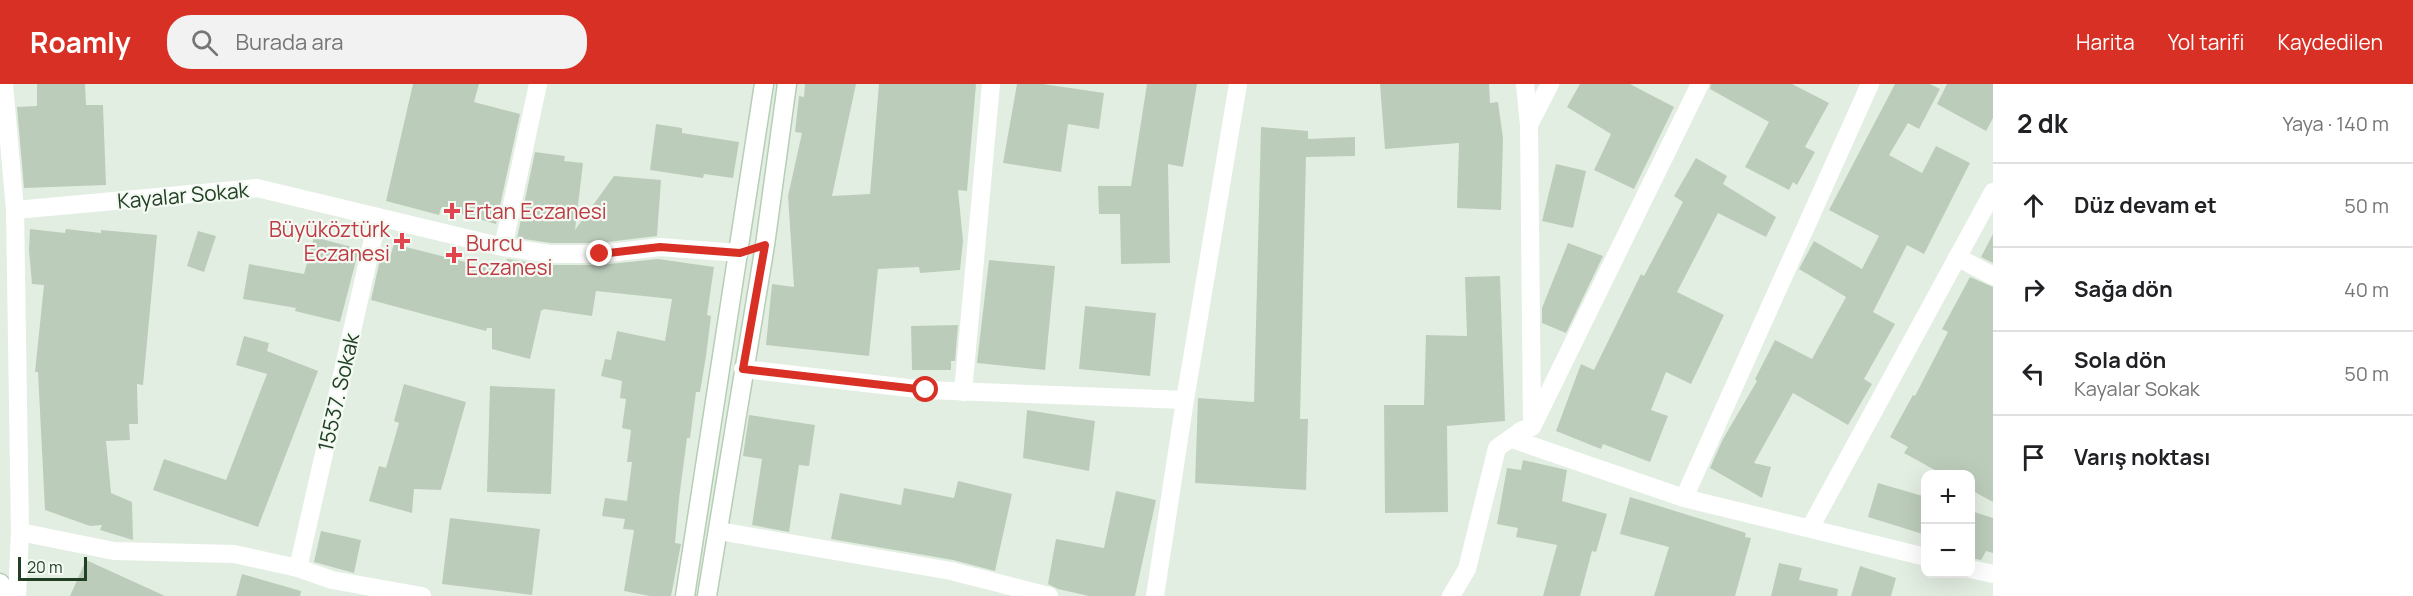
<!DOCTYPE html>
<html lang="tr">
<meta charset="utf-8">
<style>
body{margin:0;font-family:Manrope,sans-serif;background:#f2f2f2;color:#202124}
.controls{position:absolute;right:18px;bottom:18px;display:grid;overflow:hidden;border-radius:12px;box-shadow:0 6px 24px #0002}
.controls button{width:54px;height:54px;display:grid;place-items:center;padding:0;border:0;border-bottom:2px solid #e0e0e0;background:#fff;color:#202124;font:30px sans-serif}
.scale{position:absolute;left:18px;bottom:15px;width:69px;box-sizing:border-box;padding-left:6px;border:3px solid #214023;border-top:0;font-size:16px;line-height:21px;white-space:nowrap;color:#214023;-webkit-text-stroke:4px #f4faf3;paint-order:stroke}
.stop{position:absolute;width:18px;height:18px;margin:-14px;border:4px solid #d93025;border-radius:50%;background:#fff}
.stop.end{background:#d93025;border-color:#fff;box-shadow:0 2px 6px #0008}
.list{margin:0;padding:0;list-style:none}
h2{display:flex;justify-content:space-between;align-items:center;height:78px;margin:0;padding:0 24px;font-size:26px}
h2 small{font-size:20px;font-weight:400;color:#757577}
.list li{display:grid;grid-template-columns:39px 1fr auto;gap:18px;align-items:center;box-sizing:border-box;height:84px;padding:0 24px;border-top:2px solid #e0e0e0}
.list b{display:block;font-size:22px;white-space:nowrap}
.list p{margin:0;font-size:20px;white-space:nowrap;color:#757577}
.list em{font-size:20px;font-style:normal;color:#757577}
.icon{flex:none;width:33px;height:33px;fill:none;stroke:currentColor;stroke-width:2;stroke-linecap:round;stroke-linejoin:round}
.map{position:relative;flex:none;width:1993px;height:512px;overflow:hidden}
header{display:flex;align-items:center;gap:36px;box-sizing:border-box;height:84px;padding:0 30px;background:#d93025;color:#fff}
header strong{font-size:28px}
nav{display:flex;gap:33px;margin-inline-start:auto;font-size:21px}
.search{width:420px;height:54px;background:#f2f2f2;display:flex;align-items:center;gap:15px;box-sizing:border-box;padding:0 21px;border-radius:24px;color:#757577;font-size:22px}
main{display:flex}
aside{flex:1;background:#fff}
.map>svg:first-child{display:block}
.building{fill:#bcccba}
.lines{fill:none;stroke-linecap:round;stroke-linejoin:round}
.secondary-casing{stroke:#b5ceb5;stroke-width:21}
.minor{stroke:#fff;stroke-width:18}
.tertiary{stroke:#fff;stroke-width:18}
.secondary{stroke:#fff;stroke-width:18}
.route{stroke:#d93025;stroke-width:8}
.health-dot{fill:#e0444e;stroke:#f4faf3;stroke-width:2}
.labels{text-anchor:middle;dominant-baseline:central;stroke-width:4.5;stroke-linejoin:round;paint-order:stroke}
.street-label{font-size:21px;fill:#214023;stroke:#f4faf3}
.health-label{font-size:21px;fill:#be3a42;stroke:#f4faf3;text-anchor:start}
</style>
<header>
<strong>Roamly</strong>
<div class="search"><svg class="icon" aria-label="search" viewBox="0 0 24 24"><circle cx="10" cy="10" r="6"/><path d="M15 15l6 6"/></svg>Burada ara</div>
<nav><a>Harita</a><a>Yol tarifi</a><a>Kaydedilen</a></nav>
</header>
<main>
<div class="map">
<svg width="1993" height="512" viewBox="0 0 1993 512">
<rect width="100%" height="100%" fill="#e3eee2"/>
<!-- building -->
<g class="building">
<polygon points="37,0 85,0 86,21 103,21 106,101 24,104 17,23 37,22"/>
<polygon points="413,0 479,0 474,18 520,30 496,140 441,124 439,131 386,117"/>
<polygon points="805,0 856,0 832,112 870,110 879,0 976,0 967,107 958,106 963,157 960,186 920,189 919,183 878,185 869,272 766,261 772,200 794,203 788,112 802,49 795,48 799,12 804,13"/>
<polygon points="1017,0 1043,0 1104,9 1099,45 1068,40 1061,88 1003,79"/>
<polygon points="1147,0 1197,0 1183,83 1168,80 1170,179 1121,180 1120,130 1099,130 1098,102 1131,102"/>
<polygon points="1380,0 1489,0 1490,19 1498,18 1503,54 1501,126 1457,124 1459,59 1385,65"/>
<polygon points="1580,0 1630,0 1674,23 1634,105 1594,86 1611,50 1567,23"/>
<polygon points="1711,0 1792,0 1829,19 1805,63 1815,68 1797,101 1793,98 1789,106 1745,83 1769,38 1710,5"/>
<polygon points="1895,0 1930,0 1940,5 1919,45 1908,39 1889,71 1922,89 1936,62 1970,79 1924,170 1907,161 1873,228 1895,240 1864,295 1872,300 1848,341 1793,309 1754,379 1771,383 1762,414 1710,384 1723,355 1757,297 1755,295 1775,256 1812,275 1846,213 1799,185 1814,157 1862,185 1879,152 1829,126"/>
<polygon points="1947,0 1993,0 1993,34 1986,47 1937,20"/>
<polygon points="656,40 682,44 682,49 739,58 733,94 704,90 703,94 650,86"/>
<polygon points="1261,43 1308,47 1308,55 1355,53 1355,72 1306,73 1300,335 1308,335 1306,406 1195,399 1198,314 1254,318"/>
<polygon points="535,68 565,72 564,77 583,79 575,146 614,92 661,96 657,152 599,159 551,159 517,154"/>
<polygon points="1696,74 1727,92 1723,100 1776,133 1766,153 1718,129 1677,208 1724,231 1691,300 1666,288 1651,326 1668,332 1650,378 1603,360 1601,365 1556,347 1581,280 1594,286 1641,190 1644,192 1683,118 1674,112"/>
<polygon points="1556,80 1586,87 1573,144 1542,137"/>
<polygon points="30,145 65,149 66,145 101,149 101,146 157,151 143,301 137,300 138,340 129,340 130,356 106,357 111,409 132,418 133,456 100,446 102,441 90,442 45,426 38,288 35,288 44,201 32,200 29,166"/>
<polygon points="198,147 216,152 204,188 187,182"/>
<polygon points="1993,150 1993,179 1981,173"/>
<polygon points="314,153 359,165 340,238 295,227 296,224 243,215 249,180 304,190"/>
<polygon points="1568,159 1603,172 1566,249 1542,239 1542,224"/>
<polygon points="394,160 505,188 507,175 550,181 600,181 658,175 714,183 707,231 711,232 706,272 700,308 696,308 690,354 687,354 679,415 675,459 681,460 671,512 650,512 624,507 634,446 623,445 625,435 602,432 605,414 627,417 632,378 627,378 631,346 622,344 626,315 620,314 622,297 601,292 605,275 611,276 617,247 665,257 672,215 596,207 592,232 544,225 541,227 530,275 492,265 492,244 487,244 486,247 371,216 381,171 390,173"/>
<polygon points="989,176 1055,182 1045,286 977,279"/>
<polygon points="1500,192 1505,337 1447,342 1448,428 1385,429 1384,321 1424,321 1426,251 1467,252 1465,193"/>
<polygon points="1970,193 1993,203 1993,418 1971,406 1971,390 1942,390 1904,369 1908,363 1890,353 1913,311 1915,312 1948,248 1942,245"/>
<polygon points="1085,222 1156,229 1150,292 1079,285"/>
<polygon points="958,241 955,277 951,277 951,286 912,286 911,242"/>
<polygon points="244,252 269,259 267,267 318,287 258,443 153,406 164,375 226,396 267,290 236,281"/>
<polygon points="404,300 466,318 441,406 414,405 412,429 369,417 379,382 386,384 399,339 394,337"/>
<polygon points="490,302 555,305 551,410 487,408"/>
<polygon points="1027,326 1095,337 1089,387 1023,374"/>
<polygon points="749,331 815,341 809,382 799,381 789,448 752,441 762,375 743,372"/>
<polygon points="1523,376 1567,386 1562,417 1607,430 1596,468 1592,467 1580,512 1543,512 1557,461 1516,453 1518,444 1497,440 1507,384 1521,386"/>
<polygon points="958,397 1012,410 995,487 953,476 831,455 840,409 901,421 904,404 954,414"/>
<polygon points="1878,399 1926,413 1926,451 1868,433"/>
<polygon points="1116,407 1156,416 1135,512 1089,512 1058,505 1048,500 1056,455 1104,464"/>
<polygon points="1630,413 1746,449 1745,453 1751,454 1735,512 1654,512 1669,463 1620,450"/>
<polygon points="1971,427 1993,434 1993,469 1986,467 1981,476 1971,474"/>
<polygon points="450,434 540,445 532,511 442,500"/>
<polygon points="321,447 361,456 354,489 314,478"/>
<polygon points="86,476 165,512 70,512"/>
<polygon points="1779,479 1802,484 1799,496 1838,505 1837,512 1771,512"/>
<polygon points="1860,482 1896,494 1891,512 1851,512"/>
<polygon points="242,490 301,507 300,512 236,512"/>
</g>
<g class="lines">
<!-- secondary casing -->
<g class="secondary-casing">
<g id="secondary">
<polyline points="0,499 9,512"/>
<polyline points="685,512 764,0"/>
<polyline points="707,512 765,161 787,0"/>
</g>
</g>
<!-- minor -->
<g class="minor">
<polyline points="1525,0 1529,42 1532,337"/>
<polyline points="1529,41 1550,0"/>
<polyline points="15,126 257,104 503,163 550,170 600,170 660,163 739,169"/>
<polyline points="503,163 538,0"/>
<polyline points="1957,173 1993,192"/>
<polyline points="743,285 926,306 1185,316"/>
<polyline points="963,308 991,0"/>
<polyline points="1512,355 1684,414 1926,473"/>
<polyline points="1684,414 1870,0"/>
<polyline points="1810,444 1993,108"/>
<polyline points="719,447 951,487 1049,512"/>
<polyline points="20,448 114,467 234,470 298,484 332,496 422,512"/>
<polyline points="298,484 378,133"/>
<polyline points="1970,485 1993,490"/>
<polyline points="1155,512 1185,316 1238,0"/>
<polyline points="1451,512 1467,485 1497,364 1522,346 1532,343 1700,0"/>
</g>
<!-- tertiary -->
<polyline class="tertiary" points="4,0 15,126 20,448 17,512"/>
<!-- secondary -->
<use href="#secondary" class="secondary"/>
</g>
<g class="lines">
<!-- route -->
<polyline class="route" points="600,170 660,163 740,169 765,161 743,285 926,306"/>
</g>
<!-- markers -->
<g class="health-dot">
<path d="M449 118h6v6h6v6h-6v6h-6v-6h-6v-6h6z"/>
<path d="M399 148h6v6h6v6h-6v6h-6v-6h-6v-6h6z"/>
<path d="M451 162h6v6h6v6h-6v6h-6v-6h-6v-6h6z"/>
</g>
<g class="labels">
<!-- street labels -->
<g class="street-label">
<text transform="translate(183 111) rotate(-5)">Kayalar Sokak</text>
<text transform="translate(338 308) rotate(-77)">15537. Sokak</text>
</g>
<!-- health labels -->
<g class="health-label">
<text x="464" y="127">Ertan Eczanesi</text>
<text x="390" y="145" text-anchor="end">Büyüköztürk<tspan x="390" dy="24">Eczanesi</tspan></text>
<text x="466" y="159">Burcu<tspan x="466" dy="24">Eczanesi</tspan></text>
</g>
</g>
</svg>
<div class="controls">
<button>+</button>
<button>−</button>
</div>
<div class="scale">20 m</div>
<div class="stop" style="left:926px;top:306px"></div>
<div class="stop end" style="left:600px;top:170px"></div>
</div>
<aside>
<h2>2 dk<small>Yaya · 140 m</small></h2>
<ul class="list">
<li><svg class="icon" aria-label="ahead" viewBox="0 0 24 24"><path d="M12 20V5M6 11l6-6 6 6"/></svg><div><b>Düz devam et</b></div><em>50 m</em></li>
<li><svg class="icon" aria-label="right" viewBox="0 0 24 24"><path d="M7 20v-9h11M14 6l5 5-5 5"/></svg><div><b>Sağa dön</b></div><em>40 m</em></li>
<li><svg class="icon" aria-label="left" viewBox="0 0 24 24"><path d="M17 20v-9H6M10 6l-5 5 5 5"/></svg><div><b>Sola dön</b><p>Kayalar Sokak</p></div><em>50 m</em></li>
<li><svg class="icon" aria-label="arrive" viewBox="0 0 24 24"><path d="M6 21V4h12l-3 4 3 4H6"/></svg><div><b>Varış noktası</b></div></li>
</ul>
</aside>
</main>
